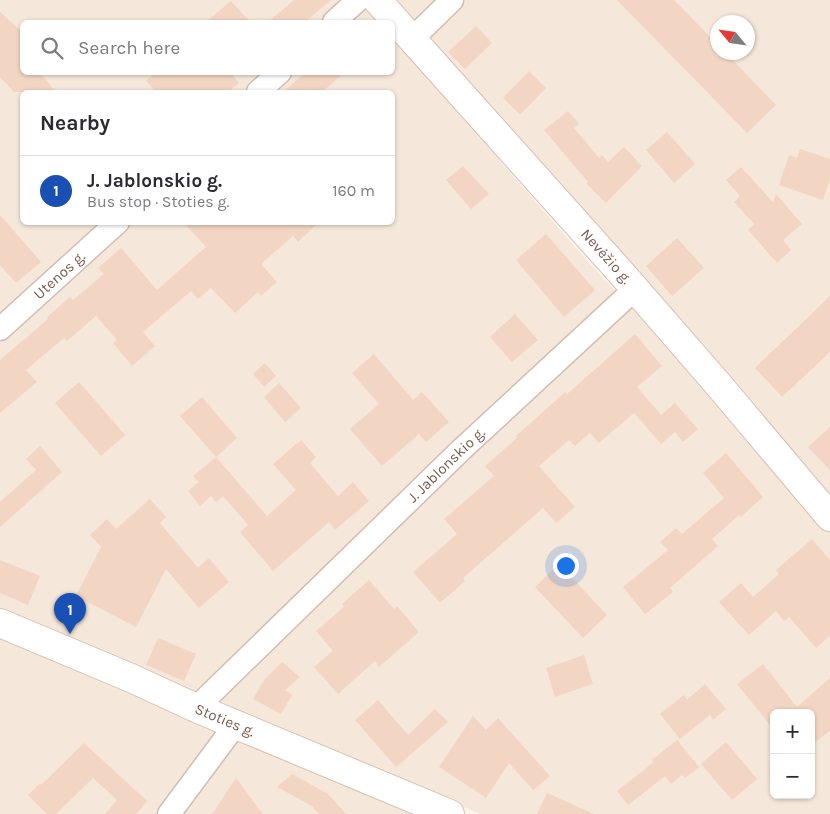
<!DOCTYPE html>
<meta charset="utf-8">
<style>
body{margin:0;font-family:Karla,sans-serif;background:#f7f7f7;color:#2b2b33}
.controls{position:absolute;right:15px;bottom:15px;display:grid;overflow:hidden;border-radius:8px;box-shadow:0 1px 4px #0004}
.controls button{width:45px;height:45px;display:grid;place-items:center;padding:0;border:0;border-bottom:1px solid #e1e1e2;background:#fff;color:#2b2b33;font:25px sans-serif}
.compass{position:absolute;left:710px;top:15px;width:45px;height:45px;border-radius:50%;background:#fff;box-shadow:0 1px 4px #0004;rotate:299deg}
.you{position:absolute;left:565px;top:565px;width:18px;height:18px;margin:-12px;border:4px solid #fff;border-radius:50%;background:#1a73e8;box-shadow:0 0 0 8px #1a73e833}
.badge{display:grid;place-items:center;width:32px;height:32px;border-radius:50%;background:#7c3aed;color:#fff;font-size:16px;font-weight:700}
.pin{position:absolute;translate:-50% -41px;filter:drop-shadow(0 1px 2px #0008)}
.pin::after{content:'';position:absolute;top:26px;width:18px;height:15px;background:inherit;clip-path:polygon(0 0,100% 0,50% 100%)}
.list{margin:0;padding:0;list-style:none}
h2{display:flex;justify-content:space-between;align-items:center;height:65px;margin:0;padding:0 20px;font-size:21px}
h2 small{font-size:16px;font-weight:400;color:#7c7c81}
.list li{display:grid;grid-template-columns:32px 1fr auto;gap:15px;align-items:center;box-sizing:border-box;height:70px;padding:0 20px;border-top:1px solid #e1e1e2}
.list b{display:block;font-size:19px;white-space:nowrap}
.list p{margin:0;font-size:16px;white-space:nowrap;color:#7c7c81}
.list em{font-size:16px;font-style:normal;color:#7c7c81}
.icon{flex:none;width:28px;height:28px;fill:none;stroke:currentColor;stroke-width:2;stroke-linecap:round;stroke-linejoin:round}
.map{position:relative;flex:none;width:830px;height:814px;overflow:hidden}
.search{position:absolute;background:#fff;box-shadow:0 1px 4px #0004;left:20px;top:20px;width:375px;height:55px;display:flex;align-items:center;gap:12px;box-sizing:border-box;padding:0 18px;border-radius:8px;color:#7c7c81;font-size:19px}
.panel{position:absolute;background:#fff;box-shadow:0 1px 4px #0004;left:20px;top:90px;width:375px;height:135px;border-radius:8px}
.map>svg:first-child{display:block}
.residential{fill:#f5e8da;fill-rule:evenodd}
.building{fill:#f3d5c3}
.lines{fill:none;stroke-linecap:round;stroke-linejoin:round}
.street-casing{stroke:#d1beb0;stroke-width:25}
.secondary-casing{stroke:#d6c0b0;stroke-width:30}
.street{stroke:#fff;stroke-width:22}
.secondary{stroke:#fff;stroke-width:28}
.labels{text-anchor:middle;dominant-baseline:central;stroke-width:5;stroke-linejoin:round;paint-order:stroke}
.street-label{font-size:15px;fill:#7a5c4d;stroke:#fffaf3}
</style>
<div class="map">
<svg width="830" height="814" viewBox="0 0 830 814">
<rect width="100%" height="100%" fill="#fdf6ec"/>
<!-- residential -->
<g class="residential">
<path d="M0,0H359L379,22H22V72H392L393,38L590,264L696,376L830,528V814H480L0,610ZM22,92H392V222H22ZM774,713H811V795H774Z"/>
<path d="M387,0H830V502ZM718,22H748V52H718Z"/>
<polygon points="0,638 244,741 417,814 0,814"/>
</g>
<!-- building -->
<g class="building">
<polygon points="294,0 331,0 305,22 268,22"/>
<polygon points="617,0 674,0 718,45 718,52 725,52 776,105 747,133"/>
<polygon points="231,1 250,22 206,22"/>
<polygon points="0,12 22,32 22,72 39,72 56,92 14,92 0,77"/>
<polygon points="476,26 492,43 465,69 448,52"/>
<polygon points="529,71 546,88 520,115 503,98"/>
<polygon points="155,72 230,72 239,83 228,92 156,92 146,81"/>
<polygon points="306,72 345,72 322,92 283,92"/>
<polygon points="568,111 579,124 574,128 599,158 602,155 608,162 624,147 642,166 606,203 586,183 588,182 544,130"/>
<polygon points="667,132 695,164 674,183 646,150"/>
<polygon points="800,149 830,159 830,180 823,200 779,185 789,155 797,158"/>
<polygon points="463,166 489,194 471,209 446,180"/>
<polygon points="741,167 773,202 776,194 802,224 783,240 791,250 777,263 748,230 754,224 734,202 740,196 726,180"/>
<polygon points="0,215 41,262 16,283 0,265"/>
<polygon points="183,222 319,222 298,242 293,236 261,264 277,282 261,296 258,292 235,313 211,288 198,299 191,291 143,332 155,346 132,366 113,343 117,340 96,316 67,341 64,338 26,370 37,382 0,413 0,360 48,319 47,317 70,297 73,300 104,274 98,268 121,248 157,290 206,247"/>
<polygon points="546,234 595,290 564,317 516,260"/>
<polygon points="677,238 704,268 672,296 646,266"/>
<polygon points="830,296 830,352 782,397 755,368"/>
<polygon points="515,314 538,340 512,362 490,337"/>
<polygon points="635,334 662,366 637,387 661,415 675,403 698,429 683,442 675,432 661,444 634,413 599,443 590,433 575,446 569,440 539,466 575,507 556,523 543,508 463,578 465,581 440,603 413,572 457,534 444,519 494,476 485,466 517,438 516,436 544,411 565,392 567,394"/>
<polygon points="374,354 413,400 422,392 449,422 426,442 419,434 382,466 350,429 379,404 352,373"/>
<polygon points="265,363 276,376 264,387 253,374"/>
<polygon points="79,382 125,435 101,456 55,403"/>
<polygon points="279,383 301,408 285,422 264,397"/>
<polygon points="202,397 237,438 216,457 267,516 296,490 273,464 301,440 316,457 310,463 338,496 353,482 369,501 335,530 329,522 273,571 240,532 248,525 223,496 216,502 211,496 200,506 188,491 199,482 193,476 216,457 180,416"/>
<polygon points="830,427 830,470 808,447"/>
<polygon points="40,446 62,472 0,527 0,502 36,470 26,459"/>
<polygon points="726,453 763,497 741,517 739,515 712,539 718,546 670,588 673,592 645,614 623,587 668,550 660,542 676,528 682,534 724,498 703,473"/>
<polygon points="150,499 166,517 160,523 198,568 209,558 229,582 199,608 166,569 136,627 76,596 101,547 90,535 107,519 116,529"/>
<polygon points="812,539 830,560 830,636 816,648 789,617 784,621 776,611 749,635 719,602 741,583 753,597 779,574 776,570"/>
<polygon points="0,560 40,576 28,605 0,593"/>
<polygon points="559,564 607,615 583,638 535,587"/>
<polygon points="369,580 394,609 397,606 419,632 379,667 375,661 338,694 314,667 333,651 316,631 344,607 342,604"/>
<polygon points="158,638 196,654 184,681 146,665"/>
<polygon points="584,655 593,684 555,697 546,668"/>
<polygon points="282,662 300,677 285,690 292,695 281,714 253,699 264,680"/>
<polygon points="763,664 797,707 830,678 830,731 811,745 811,713 774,713 774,730 737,684"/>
<polygon points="705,684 726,709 713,720 710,715 680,739 660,714 684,695 687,700"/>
<polygon points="378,700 408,735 435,709 448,722 396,767 355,720"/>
<polygon points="473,716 486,730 498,718 550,776 533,790 509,763 486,798 439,767"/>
<polygon points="677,740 699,767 685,778 682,775 671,784 665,776 628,805 617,791 654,762 652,760"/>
<polygon points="726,742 757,779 732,800 701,764"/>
<polygon points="84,743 147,801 136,814 105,814 117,800 93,778 56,814 47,814 28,795 40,783 41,785"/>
<polygon points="292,774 328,794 346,814 319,814 312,806 277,787"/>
<polygon points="236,778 263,814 212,814"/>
<polygon points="547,793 594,814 537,814"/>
</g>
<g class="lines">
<!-- street casing -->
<g class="street-casing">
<g id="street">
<polyline points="334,22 358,0"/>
<polyline points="412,39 452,0"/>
<polyline points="258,92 280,72"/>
<path id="s1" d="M0,329L118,222"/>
<path id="s2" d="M196,708L461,450L635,289"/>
<polyline points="169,814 236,724"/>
</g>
</g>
<!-- secondary casing -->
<g class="secondary-casing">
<g id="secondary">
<path id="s3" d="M377,0L623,275L717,383L830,517"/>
<path id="s4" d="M0,623L131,678L196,708L450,814"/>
</g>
</g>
<!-- street -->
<use href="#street" class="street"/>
<!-- secondary -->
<use href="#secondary" class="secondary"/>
</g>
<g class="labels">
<!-- street labels -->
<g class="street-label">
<text stroke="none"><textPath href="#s3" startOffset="344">Nevėžio g.</textPath></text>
<text stroke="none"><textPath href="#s1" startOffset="80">Utenos g.</textPath></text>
<text stroke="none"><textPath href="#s2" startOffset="349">J. Jablonskio g.</textPath></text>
<text stroke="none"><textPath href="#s4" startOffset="245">Stoties g.</textPath></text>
</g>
</g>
</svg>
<div class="controls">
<button>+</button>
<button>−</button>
</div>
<svg class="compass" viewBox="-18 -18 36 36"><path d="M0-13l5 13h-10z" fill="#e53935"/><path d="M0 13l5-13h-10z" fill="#7c7c81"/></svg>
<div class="you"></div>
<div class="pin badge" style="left:70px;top:634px;background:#1a4fb4">1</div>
<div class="search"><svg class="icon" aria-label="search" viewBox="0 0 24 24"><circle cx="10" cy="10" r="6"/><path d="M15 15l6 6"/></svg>Search here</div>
<section class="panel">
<h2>Nearby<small></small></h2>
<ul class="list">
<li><span class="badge" style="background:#1a4fb4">1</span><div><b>J. Jablonskio g.</b><p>Bus stop · Stoties g.</p></div><em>160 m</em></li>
</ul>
</section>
</div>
